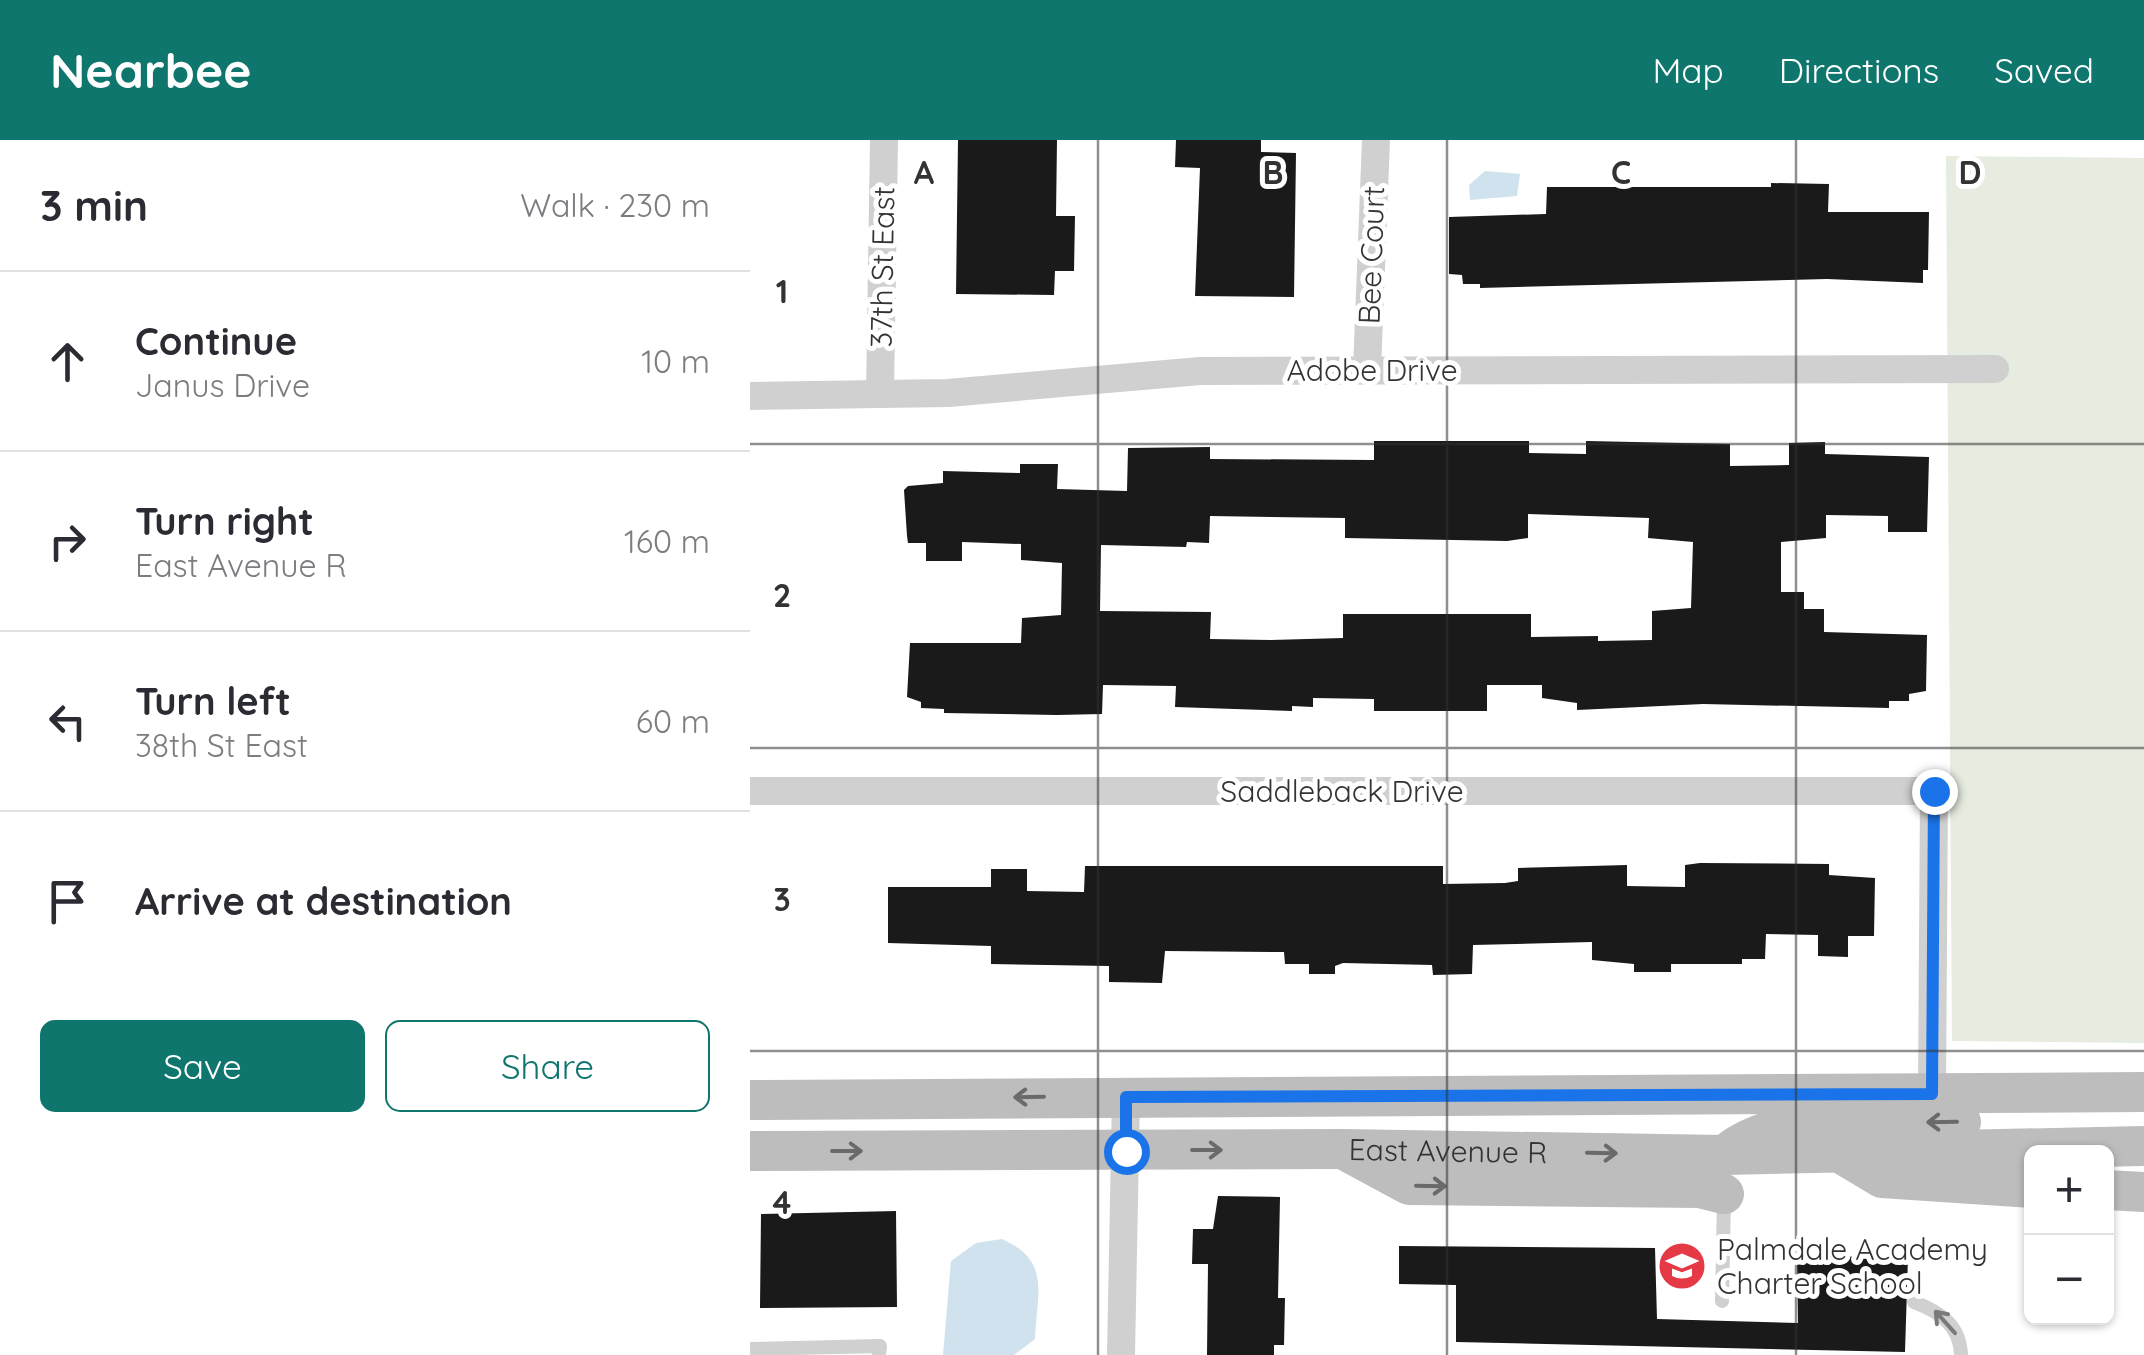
<!DOCTYPE html>
<meta charset="utf-8">
<style>
body{margin:0;font-family:Quicksand,sans-serif;background:#f7f7f7;color:#2b2b33}
.controls{position:absolute;right:30px;bottom:30px;display:grid;overflow:hidden;border-radius:15px;box-shadow:0 2px 8px #0004}
.controls button{width:90px;height:90px;display:grid;place-items:center;padding:0;border:0;border-bottom:2px solid #e1e1e2;background:#fff;color:#2b2b33;font:50px sans-serif}
.stop{position:absolute;width:30px;height:30px;margin:-22px;border:8px solid #1a73e8;border-radius:50%;background:#fff}
.stop.end{background:#1a73e8;border-color:#fff;box-shadow:0 2px 10px #0008}
.list{margin:0;padding:0;list-style:none}
h2{display:flex;justify-content:space-between;align-items:center;height:130px;margin:0;padding:0 40px;font-size:42px}
h2 small{font-size:32px;font-weight:400;color:#7c7c81}
.list li{display:grid;grid-template-columns:65px 1fr auto;gap:30px;align-items:center;box-sizing:border-box;height:180px;padding:0 40px;border-top:2px solid #e1e1e2}
.list b{display:block;font-size:38px;white-space:nowrap}
.list p{margin:0;font-size:32px;white-space:nowrap;color:#7c7c81}
.list em{font-size:32px;font-style:normal;color:#7c7c81}
.actions{display:flex;gap:20px;padding:30px 40px}
.actions a{flex:1;padding:22px 0;border:2px solid #0f766e;border-radius:15px;text-align:center;font-size:35px;color:#0f766e}
.actions .main{background:#0f766e;color:#fff}
.icon{flex:none;width:55px;height:55px;fill:none;stroke:currentColor;stroke-width:2;stroke-linecap:round;stroke-linejoin:round}
.map{position:relative;flex:none;width:1394px;height:1215px;overflow:hidden}
header{display:flex;align-items:center;gap:60px;box-sizing:border-box;height:140px;padding:0 50px;background:#0f766e;color:#fff}
header strong{font-size:48px}
nav{display:flex;gap:55px;margin-inline-start:auto;font-size:35px}
main{display:flex}
aside{flex:1;background:#fff}
.map>svg:first-child{display:block}
.green{fill:#e6ecdf}
.water{fill:#cfe2ee}
.building{fill:#1a1a1a;fill-rule:evenodd}
.lines{fill:none;stroke-linecap:round;stroke-linejoin:round}
.lane{stroke:#d0d0d0;stroke-width:14}
.street{stroke:#d0d0d0;stroke-width:28}
.secondary{stroke:#bdbdbd;stroke-width:40}
.oneway{stroke:#6a6a6a}
.oneway2{stroke:#7a7a7a}
.route{stroke:#1a73e8;stroke-width:12}
.grid{fill:none;stroke:#333;stroke-width:2.5;stroke-opacity:0.55}
.labels{text-anchor:middle;dominant-baseline:central;stroke-width:10;stroke-linejoin:round;paint-order:stroke}
.street-label{font-size:30px;fill:#333;stroke:#fff}
.poi-label{font-size:30px;fill:#333;stroke:#fff;text-anchor:start}
.grid-label{font-size:32px;text-anchor:middle;font-weight:bold;fill:#333;stroke:#fff;stroke-width:10;stroke-linejoin:round;paint-order:stroke}
</style>
<header>
<strong>Nearbee</strong>
<nav><a>Map</a><a>Directions</a><a>Saved</a></nav>
</header>
<main>
<aside>
<h2>3 min<small>Walk · 230 m</small></h2>
<ul class="list">
<li><svg class="icon" aria-label="ahead" viewBox="0 0 24 24"><path d="M12 20V5M6 11l6-6 6 6"/></svg><div><b>Continue</b><p>Janus Drive</p></div><em>10 m</em></li>
<li><svg class="icon" aria-label="right" viewBox="0 0 24 24"><path d="M7 20v-9h11M14 6l5 5-5 5"/></svg><div><b>Turn right</b><p>East Avenue R</p></div><em>160 m</em></li>
<li><svg class="icon" aria-label="left" viewBox="0 0 24 24"><path d="M17 20v-9H6M10 6l-5 5 5 5"/></svg><div><b>Turn left</b><p>38th St East</p></div><em>60 m</em></li>
<li><svg class="icon" aria-label="arrive" viewBox="0 0 24 24"><path d="M6 21V4h12l-3 4 3 4H6"/></svg><div><b>Arrive at destination</b></div></li>
</ul>
<div class="actions"><a class="main">Save</a><a>Share</a></div>
</aside>
<div class="map">
<svg width="1394" height="1215" viewBox="0 0 1394 1215">
<rect width="100%" height="100%" fill="#fff"/>
<!-- green -->
<polygon class="green" points="1196,16 1394,18 1394,903 1202,901"/>
<!-- water -->
<g class="water">
<polygon points="735,31 770,34 767,56 720,60 719,45"/>
<path d="M252,1099C301,1121 287,1152 285,1199L264,1215H193L201,1121L226,1103Z"/>
</g>
<!-- building -->
<g class="building">
<polygon points="208,0 307,0 306,76 325,76 324,131 305,131 304,155 206,154"/>
<polygon points="426,0 511,0 511,12 546,13 544,157 445,156 450,28 425,27"/>
<polygon points="1021,43 1079,44 1078,72 1179,72 1178,130 1173,130 1173,143 1077,139 730,148 730,144 713,144 712,135 699,134 699,77 796,74 797,47 1021,47"/>
<path d="M624,301H779V313L836,314V301L980,304V326L1039,325V303L1075,302V314L1179,317L1177,392H1138V376L1076,375V398L1031,402V452H1054V469H1074V492L1177,495L1176,551L1159,554V561H1139V568L953,564L827,570V563L792,558V545H737V571H624V559L563,558V567L542,566V571L425,567L426,546L353,545L352,574L307,575L194,573V569L171,568V562L157,557L160,503H271L272,478L311,475L312,423L271,420V404L212,402V421H176V403H158L157,396L154,350L158,346L193,343V331L270,333V324H308L307,349L377,351L378,308L460,307V319L624,320ZM778,374L899,378L898,398L943,402L941,468L902,471V500L848,501V496L781,497V474H593V498L521,500L460,499L461,472L350,471L351,405L436,407L437,402L459,403L460,376L595,378V398L757,401L778,398Z"/>
<polygon points="950,723 1079,724 1079,735 1125,738 1124,796 1098,796 1098,817 1068,816 1068,795 1016,794 1015,819 992,819 992,824 921,824 921,832 884,832 884,824 842,820 842,802 723,805 722,834 683,835 682,825 593,823 585,826 585,834 559,834 559,824 535,824 534,812 415,811 412,843 359,842 359,826 241,824 241,806 138,803 138,747 241,747 241,729 277,729 277,751 334,752 335,726 693,726 693,744 755,743 768,741 768,728 877,725 877,746 935,747 935,725"/>
<polygon points="468,1056 530,1057 528,1158 535,1158 534,1205 524,1205 524,1215 457,1215 458,1124 442,1124 443,1089 463,1089"/>
<polygon points="146,1071 147,1167 10,1168 11,1074"/>
<polygon points="649,1106 905,1108 907,1179 1048,1183 1047,1116 1158,1117 1155,1212 706,1202 706,1145 649,1144"/>
</g>
<g class="lines">
<!-- lane -->
<g class="lane">
<polyline points="972,1161 974,1057"/>
<path d="M1164,1162C1190,1172 1210,1185 1211,1215"/>
<polyline points="0,1209 130,1206 129,1215"/>
</g>
<!-- street -->
<g class="street">
<polyline points="617,230 626,0"/>
<polyline points="130,254 134,0"/>
<polyline points="0,256 198,253 450,231 1245,229"/>
<polyline points="0,651 1184,651 1182,954"/>
<polyline points="371,1215 376,957"/>
</g>
<!-- secondary -->
<g class="secondary">
<polyline points="0,960 1394,952"/>
<path d="M981,1010C1037,968 1142,983 1211,982"/>
<path id="s1" d="M0,1011L593,1009L974,1015L1394,1006"/>
<polyline points="596,1011 659,1045 950,1048 974,1054"/>
<polyline points="1092,1014 1132,1038 1282,1048"/>
<polyline points="1356,1050 1394,1052"/>
</g>
</g>
<!-- one-way arrows -->
<defs><path id="oneway-shaft" d="M-6 0H5M1.5-3L5.5 0L1.5 3" fill="none" stroke-width="1.6" stroke-linecap="round" stroke-linejoin="round" transform="scale(2.5)"/></defs>
<g class="oneway">
<use href="#oneway-shaft" transform="translate(279 957) rotate(179)"/>
<use href="#oneway-shaft" transform="translate(1192 982) rotate(179)"/>
<use href="#oneway-shaft" transform="translate(457 1010)"/>
<use href="#oneway-shaft" transform="translate(97 1011)"/>
<use href="#oneway-shaft" transform="translate(852 1013) rotate(1)"/>
<use href="#oneway-shaft" transform="translate(681 1046) rotate(1)"/>
</g>
<use class="oneway2" href="#oneway-shaft" transform="translate(1195 1182) rotate(-132)"/>
<g class="lines">
<!-- route -->
<polyline class="route" points="376,1011 376,957 1182,954 1184,651"/>
</g>
<!-- grid -->
<path class="grid" d="M348,0V1215M697,0V1215M1046,0V1215M0,304H1394M0,608H1394M0,911H1394"/>
<!-- icons -->
<defs>
<g id="school-disc" transform="scale(2.5)"><circle r="9.5" fill="#e63946" stroke="#fff"/><path d="M0-5L7-2L0 1L-7-2ZM-4 1L0 2.5L4 1V4Q0 6-4 4Z" fill="#fff"/></g>
</defs>
<g fill-rule="evenodd">
<use href="#school-disc" x="932" y="1126"/>
</g>
<g class="labels">
<!-- street labels -->
<g class="street-label">
<text transform="translate(621 115) rotate(-88)">Bee Court</text>
<text transform="translate(132 127) rotate(-89)">37th St East</text>
<text x="622" y="230">Adobe Drive</text>
<text x="592" y="651">Saddleback Drive</text>
<text stroke="none"><textPath href="#s1" startOffset="698">East Avenue R</textPath></text>
</g>
<!-- poi labels -->
<g class="poi-label">
<text x="967" y="1109">Palmdale Academy<tspan x="967" dy="34">Charter School</tspan></text>
</g>
</g>
<g class="grid-label">
<text x="174" y="44">A</text>
<text x="523" y="44">B</text>
<text x="871" y="44">C</text>
<text x="1220" y="44">D</text>
<text x="32" y="163">1</text>
<text x="32" y="467">2</text>
<text x="32" y="771">3</text>
<text x="32" y="1074">4</text>
</g>
</svg>
<div class="controls">
<button>+</button>
<button>−</button>
</div>
<div class="stop" style="left:376px;top:1011px"></div>
<div class="stop end" style="left:1184px;top:651px"></div>
</div>
</main>
